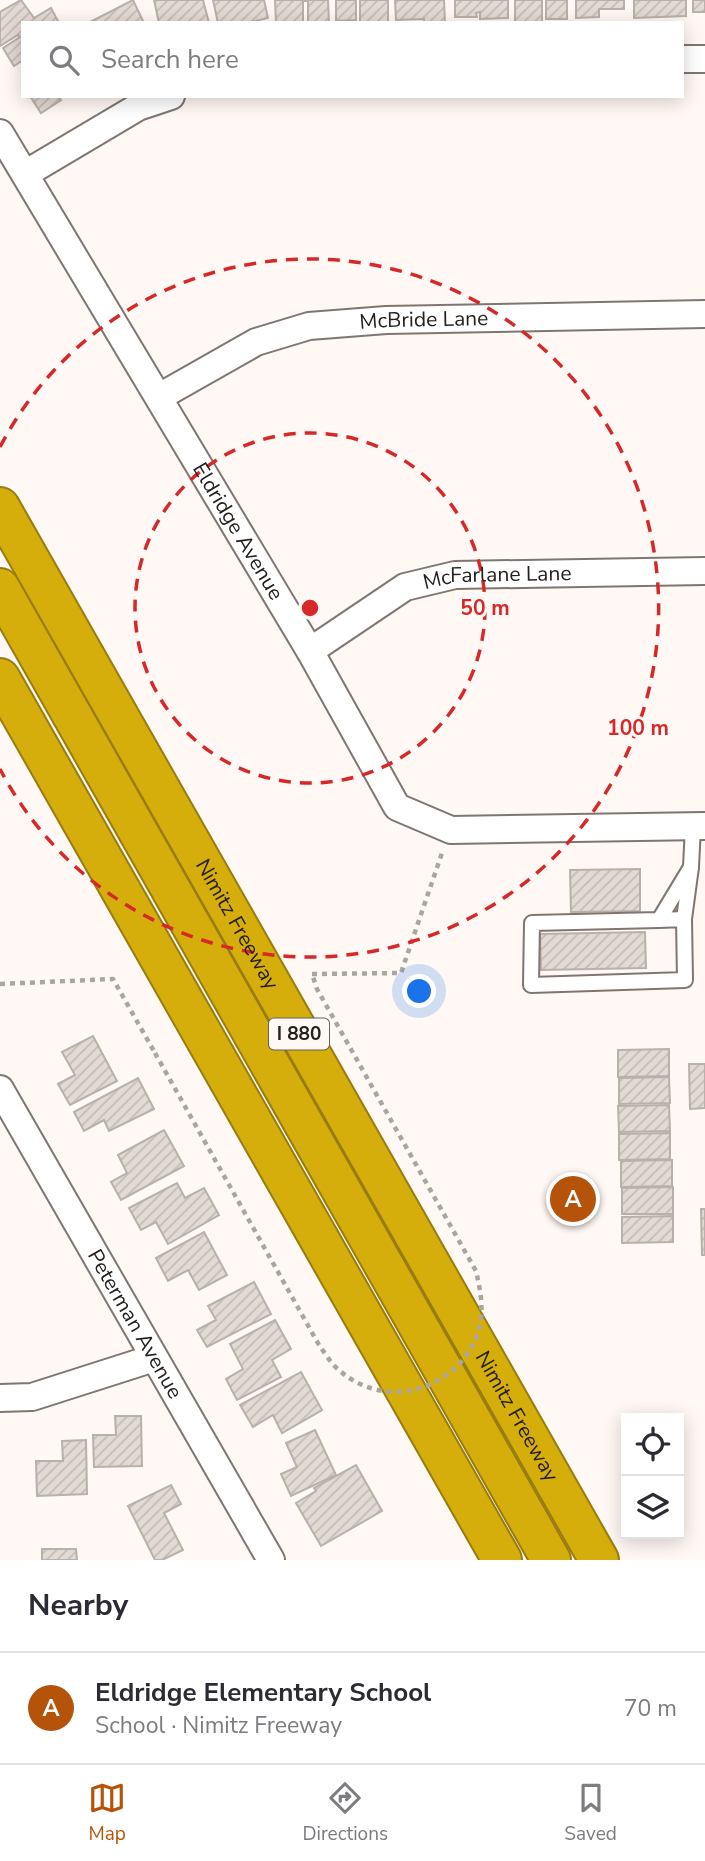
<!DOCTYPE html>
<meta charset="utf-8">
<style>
body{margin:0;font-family:"Nunito Sans",sans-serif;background:#f2f2f3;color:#2b2b33}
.controls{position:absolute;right:21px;bottom:21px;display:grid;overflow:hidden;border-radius:0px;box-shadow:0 4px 18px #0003}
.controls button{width:63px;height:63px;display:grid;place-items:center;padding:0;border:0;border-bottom:2px solid #e1e1e2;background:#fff;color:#2b2b33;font:35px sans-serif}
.you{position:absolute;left:420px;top:992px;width:24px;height:24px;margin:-18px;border:5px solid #fff;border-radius:50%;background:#1a73e8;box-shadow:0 0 0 10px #1a73e833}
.badge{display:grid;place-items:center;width:46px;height:46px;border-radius:50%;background:#b45309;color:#fff;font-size:23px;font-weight:700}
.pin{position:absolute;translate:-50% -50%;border:4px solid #fff;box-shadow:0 2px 7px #0006}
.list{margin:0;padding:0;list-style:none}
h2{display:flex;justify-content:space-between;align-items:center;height:91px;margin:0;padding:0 28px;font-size:30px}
h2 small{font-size:23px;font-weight:400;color:#7c7c81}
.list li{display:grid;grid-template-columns:46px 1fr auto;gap:21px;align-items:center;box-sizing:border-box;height:112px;padding:0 28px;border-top:2px solid #e1e1e2}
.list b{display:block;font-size:26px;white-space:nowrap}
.list p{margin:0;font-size:23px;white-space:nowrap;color:#7c7c81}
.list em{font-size:23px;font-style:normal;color:#7c7c81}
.icon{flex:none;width:38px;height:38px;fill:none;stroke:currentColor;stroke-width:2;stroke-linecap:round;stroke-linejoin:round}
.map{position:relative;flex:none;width:705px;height:1560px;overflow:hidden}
.search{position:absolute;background:#fff;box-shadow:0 4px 18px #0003;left:21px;right:21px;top:21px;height:77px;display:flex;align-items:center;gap:18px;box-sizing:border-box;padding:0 24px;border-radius:0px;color:#7c7c81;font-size:26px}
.sheet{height:203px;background:#fff}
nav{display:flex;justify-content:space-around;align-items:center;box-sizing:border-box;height:98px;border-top:2px solid #e1e1e2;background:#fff;font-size:19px;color:#7c7c81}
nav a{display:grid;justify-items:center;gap:4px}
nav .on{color:#b45309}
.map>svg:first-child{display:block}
.building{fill:url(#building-hatch);stroke:#b9b0aa;stroke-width:2}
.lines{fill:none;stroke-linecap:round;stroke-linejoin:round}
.lane-casing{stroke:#7f7671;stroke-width:18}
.street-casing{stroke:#7f7671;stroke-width:30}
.highway-casing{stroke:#977c11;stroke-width:42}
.path{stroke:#aaa5a1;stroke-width:4.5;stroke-dasharray:5 5;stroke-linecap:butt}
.lane{stroke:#fff;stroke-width:14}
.street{stroke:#fff;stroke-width:26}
.highway{stroke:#d5ae0b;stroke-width:38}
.path-bridge{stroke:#aaa5a1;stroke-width:4.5;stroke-dasharray:5 5;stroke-linecap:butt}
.ring{fill:none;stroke:#d62828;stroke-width:3.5;stroke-dasharray:12 9}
.labels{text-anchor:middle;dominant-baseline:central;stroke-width:6;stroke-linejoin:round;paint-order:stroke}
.shield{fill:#fff8f4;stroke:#65615e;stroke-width:2}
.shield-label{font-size:19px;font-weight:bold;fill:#23201d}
.street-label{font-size:21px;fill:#23201d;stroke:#fff8f4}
.centre{fill:#d62828;stroke:#fff8f4;stroke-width:3.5}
.ring-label{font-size:21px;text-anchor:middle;font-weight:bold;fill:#d62828;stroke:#fff8f4;stroke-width:6;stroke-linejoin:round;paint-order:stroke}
</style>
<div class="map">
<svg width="705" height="1560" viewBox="0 0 705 1560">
<defs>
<pattern id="building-hatch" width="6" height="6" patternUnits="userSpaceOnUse" patternTransform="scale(1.75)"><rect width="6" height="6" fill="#e4dad4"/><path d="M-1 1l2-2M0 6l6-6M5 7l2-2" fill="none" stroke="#c3bbb6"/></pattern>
</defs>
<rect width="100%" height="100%" fill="#fff8f4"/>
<!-- building -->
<g class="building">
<polygon points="21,0 34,18 51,8 59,23 23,23 23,60 14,66 3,48 20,37 18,35 0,46 0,12"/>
<polygon points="133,0 144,23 91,23 90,22"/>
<polygon points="154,0 203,0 209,23 159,23"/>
<polygon points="213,0 264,0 268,18 247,23 218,23"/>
<polygon points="275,0 328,0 329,23 308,23 308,1 303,1 303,23 276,23"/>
<polygon points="336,0 356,0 356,20 336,21"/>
<rect x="360" y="0" width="28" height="23"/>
<polygon points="395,0 444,0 445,23 424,23 424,19 396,20"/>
<polygon points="455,0 508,0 508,18 480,19 480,12 476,13 477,17 455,17"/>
<polygon points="515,0 542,0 542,22 515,23"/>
<rect x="546" y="0" width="21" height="19"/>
<polygon points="576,0 624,0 624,9 599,9 599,17 576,18"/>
<polygon points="634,0 686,0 686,16 634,18"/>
<rect x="693" y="0" width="12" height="12"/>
<polygon points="30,96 63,96 59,98 61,100 41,113"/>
<polygon points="640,869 640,911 571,912 570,870"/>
<polygon points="645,932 646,968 541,970 540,934"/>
<polygon points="93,1036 117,1081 70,1105 58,1084 75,1075 62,1052"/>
<polygon points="669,1049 669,1076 618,1077 618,1050"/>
<polygon points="689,1064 705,1064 705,1108 690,1109"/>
<polygon points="669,1077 670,1103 619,1104 619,1078"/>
<polygon points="138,1078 154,1109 109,1131 104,1120 84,1131 74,1112"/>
<polygon points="669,1105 670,1131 619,1132 618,1106"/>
<polygon points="164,1130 184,1166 121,1200 111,1182 127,1173 118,1155"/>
<polygon points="670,1133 670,1159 619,1160 619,1134"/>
<polygon points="672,1160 672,1186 621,1187 621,1161"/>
<polygon points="177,1183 185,1198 204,1188 219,1215 168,1244 156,1222 141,1230 129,1208"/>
<polygon points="673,1187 673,1214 622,1214 622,1188"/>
<polygon points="701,1209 705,1209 705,1255 702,1255"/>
<polygon points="673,1216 673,1242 622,1243 622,1217"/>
<polygon points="204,1232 227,1275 199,1290 188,1270 168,1281 156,1258"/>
<polygon points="254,1282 271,1314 207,1347 197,1330 216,1320 208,1306"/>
<polygon points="275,1320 291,1349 272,1360 281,1377 237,1400 226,1379 243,1369 230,1344"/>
<polygon points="301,1372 322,1410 282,1433 273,1415 253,1427 240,1405"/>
<polygon points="115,1416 141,1416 142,1466 94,1467 93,1435 116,1435"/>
<polygon points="315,1430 336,1475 291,1496 281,1474 297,1467 286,1443"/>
<polygon points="86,1440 87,1494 37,1496 36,1461 63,1461 62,1441"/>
<polygon points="356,1465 382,1511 321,1546 296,1503 316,1491 314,1488"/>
<polygon points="171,1485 181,1504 164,1513 183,1550 162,1560 155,1560 128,1506"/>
<polygon points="42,1549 76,1549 77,1560 42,1560"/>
</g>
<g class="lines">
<!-- lane casing -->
<g class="lane-casing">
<g id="lane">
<polyline points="684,919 691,867 693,826"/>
<polyline points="659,920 684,919 685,980 531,985 532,923 659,920 691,867"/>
</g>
</g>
<!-- street casing -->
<g class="street-casing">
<g id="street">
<polyline points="682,59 705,59"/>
<path id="s1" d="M0,133L310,651L397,807L451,830L705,826"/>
<polyline points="25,174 138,107 171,96"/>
<path id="s2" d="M159,397L256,342L309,326L386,320L705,314"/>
<path id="s3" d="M310,651L405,587L455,575L705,571"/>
<path id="s4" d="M0,1089L271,1560"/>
<polyline points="0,1398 32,1397 154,1358"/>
</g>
</g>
<!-- highway casing -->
<g class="highway-casing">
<g id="highway">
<path id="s5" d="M0,507L599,1560"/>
<polyline points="0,588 551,1560"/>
<polyline points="0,678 502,1560"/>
</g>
</g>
<!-- path -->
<g class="path">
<polyline points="312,974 401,973 443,850"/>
<polyline points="0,984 113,979 155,1053"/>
</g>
<!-- lane -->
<use href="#lane" class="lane"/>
<!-- street -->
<use href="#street" class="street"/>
<!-- highway -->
<use href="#highway" class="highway"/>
<!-- path-bridge -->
<path class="path-bridge" d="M155,1053L319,1345C325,1353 331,1364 339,1370C384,1411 456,1391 477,1335C485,1313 481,1293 476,1271L317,989L312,974"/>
</g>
<!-- distance rings -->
<g class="ring">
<circle cx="310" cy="608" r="175"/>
<path d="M0 447A349 349 0 1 1 0 769"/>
</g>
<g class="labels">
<!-- shield labels -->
<rect class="shield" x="269" y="1018.5" width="60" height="31" rx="5"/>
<g class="shield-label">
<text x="299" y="1034">I 880</text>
</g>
<!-- street labels -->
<g class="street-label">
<text stroke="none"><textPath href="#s2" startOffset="282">McBride Lane</textPath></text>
<text stroke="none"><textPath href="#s1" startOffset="464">Eldridge Avenue</textPath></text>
<text stroke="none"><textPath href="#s3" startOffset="208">McFarlane Lane</textPath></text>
<text stroke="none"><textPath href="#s5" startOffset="480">Nimitz Freeway</textPath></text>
<text stroke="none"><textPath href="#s4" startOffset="271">Peterman Avenue</textPath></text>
<text stroke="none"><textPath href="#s5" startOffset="1046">Nimitz Freeway</textPath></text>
</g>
</g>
<circle cx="310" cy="608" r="10" class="centre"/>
<g class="ring-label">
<text x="485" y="615">50 m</text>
<text x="638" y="735">100 m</text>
</g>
</svg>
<div class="controls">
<button><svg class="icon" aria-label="locate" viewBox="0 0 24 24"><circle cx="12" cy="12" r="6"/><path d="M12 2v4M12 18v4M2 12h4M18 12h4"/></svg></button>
<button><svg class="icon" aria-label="layers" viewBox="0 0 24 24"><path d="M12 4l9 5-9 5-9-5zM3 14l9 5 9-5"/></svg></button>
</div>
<div class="you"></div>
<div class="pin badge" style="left:573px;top:1199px">A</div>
<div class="search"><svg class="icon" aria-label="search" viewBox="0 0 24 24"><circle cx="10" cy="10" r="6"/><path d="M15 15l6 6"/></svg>Search here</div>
</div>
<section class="sheet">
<h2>Nearby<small></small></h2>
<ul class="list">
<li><span class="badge">A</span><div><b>Eldridge Elementary School</b><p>School · Nimitz Freeway</p></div><em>70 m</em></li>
</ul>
</section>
<nav>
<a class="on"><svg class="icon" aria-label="map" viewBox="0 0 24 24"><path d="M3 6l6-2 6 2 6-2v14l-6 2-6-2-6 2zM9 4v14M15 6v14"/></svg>Map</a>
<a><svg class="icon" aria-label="directions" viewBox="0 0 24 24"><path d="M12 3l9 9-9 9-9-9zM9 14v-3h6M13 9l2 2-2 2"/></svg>Directions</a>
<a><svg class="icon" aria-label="saved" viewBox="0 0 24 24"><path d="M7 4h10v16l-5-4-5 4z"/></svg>Saved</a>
</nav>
